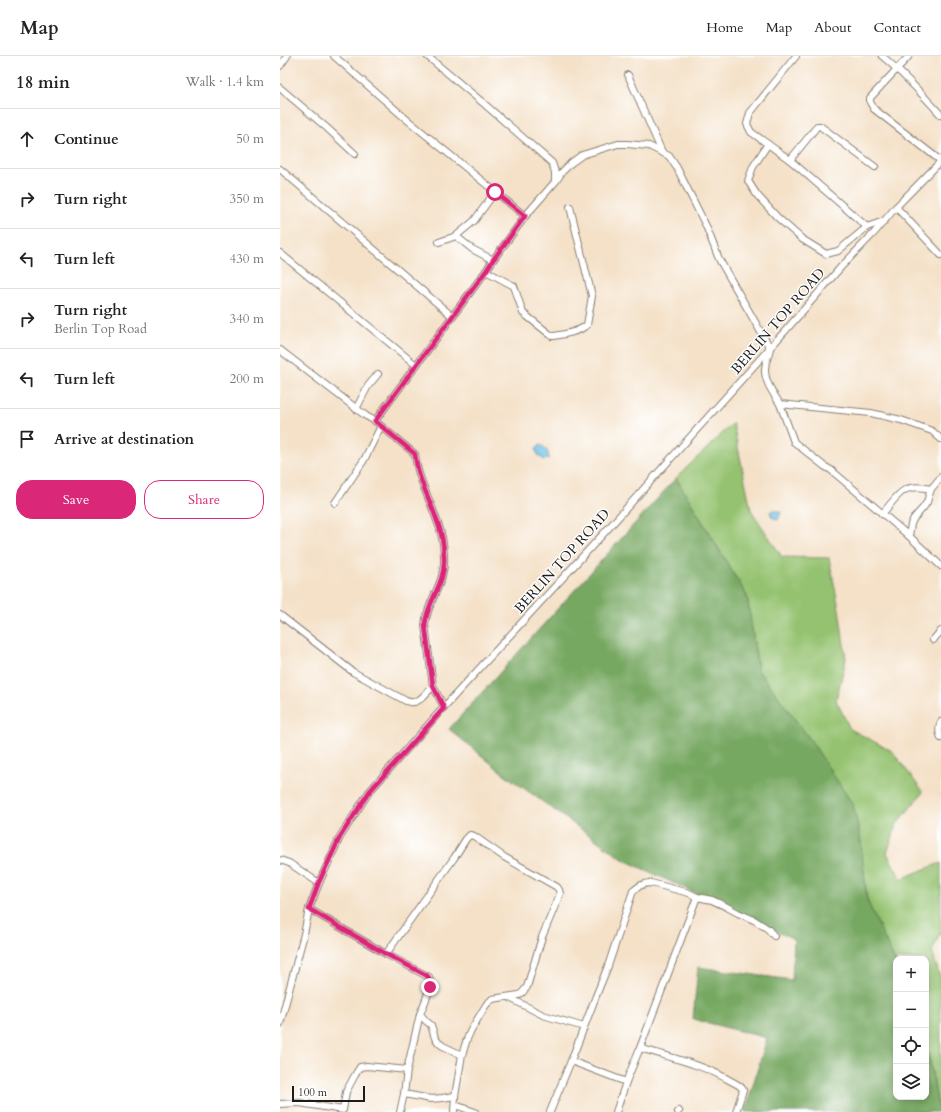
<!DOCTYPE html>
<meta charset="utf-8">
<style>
body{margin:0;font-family:Cardo,serif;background:#f2f2f2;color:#222}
.controls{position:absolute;right:12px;bottom:12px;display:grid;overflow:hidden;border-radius:8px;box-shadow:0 2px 6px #0003}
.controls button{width:36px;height:36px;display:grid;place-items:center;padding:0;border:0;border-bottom:1px solid #e0e0e0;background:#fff;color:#222;font:20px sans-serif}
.scale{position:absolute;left:12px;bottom:10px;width:73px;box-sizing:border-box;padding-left:4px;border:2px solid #1c1c1c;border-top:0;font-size:11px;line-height:14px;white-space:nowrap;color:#1c1c1c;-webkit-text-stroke:3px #fff;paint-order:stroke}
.stop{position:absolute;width:12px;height:12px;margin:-9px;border:3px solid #db2777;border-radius:50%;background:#fff}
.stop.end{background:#db2777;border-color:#fff;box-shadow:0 1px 4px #0008}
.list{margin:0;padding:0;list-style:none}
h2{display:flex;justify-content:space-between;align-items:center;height:52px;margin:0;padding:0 16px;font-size:17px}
h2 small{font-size:13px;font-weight:400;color:#767676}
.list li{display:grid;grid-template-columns:26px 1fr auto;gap:12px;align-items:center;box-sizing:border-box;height:60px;padding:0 16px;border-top:1px solid #e0e0e0}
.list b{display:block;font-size:15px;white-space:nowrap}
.list p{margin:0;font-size:13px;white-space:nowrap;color:#767676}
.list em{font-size:13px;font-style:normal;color:#767676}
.actions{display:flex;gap:8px;padding:12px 16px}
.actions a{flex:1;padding:9px 0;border:1px solid #db2777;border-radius:16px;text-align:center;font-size:14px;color:#db2777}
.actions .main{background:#db2777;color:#fff}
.icon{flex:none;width:22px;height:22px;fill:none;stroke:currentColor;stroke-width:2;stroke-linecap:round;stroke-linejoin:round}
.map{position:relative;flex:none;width:661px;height:1056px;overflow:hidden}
header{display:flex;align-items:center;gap:24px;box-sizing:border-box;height:56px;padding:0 20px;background:#fff;border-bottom:1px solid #e0e0e0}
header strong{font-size:19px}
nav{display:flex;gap:22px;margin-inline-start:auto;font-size:14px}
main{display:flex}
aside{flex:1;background:#fff}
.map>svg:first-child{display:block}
.green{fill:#94c270;stroke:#586f46}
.forest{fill:#77a862;stroke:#4a623f}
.water{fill:#68c0e5;stroke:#426e80}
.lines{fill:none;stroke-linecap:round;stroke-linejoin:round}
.minor-casing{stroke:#887e72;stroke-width:8}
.minor{stroke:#fff;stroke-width:6}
.route{stroke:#db2777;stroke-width:5}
.labels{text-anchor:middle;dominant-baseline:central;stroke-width:3;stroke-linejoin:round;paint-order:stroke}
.street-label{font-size:14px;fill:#1c1c1c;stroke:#fff}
</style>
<header>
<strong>Map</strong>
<nav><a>Home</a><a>Map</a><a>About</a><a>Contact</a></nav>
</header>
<main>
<aside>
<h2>18 min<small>Walk · 1.4 km</small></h2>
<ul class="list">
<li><svg class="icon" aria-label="ahead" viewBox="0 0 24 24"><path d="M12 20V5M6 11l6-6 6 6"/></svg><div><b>Continue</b></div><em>50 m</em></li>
<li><svg class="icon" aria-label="right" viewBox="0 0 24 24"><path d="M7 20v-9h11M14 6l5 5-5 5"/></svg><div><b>Turn right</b></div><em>350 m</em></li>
<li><svg class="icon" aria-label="left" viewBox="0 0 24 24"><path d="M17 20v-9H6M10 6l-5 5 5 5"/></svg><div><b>Turn left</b></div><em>430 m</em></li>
<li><svg class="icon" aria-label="right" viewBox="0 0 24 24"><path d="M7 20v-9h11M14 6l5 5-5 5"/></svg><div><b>Turn right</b><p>Berlin Top Road</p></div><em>340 m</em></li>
<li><svg class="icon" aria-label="left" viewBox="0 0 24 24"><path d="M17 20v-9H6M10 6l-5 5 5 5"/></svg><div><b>Turn left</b></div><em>200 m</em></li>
<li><svg class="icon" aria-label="arrive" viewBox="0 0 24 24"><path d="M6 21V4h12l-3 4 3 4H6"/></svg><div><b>Arrive at destination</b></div></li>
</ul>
<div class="actions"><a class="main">Save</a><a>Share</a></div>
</aside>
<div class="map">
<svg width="661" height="1056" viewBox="0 0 661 1056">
<rect width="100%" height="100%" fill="#fff"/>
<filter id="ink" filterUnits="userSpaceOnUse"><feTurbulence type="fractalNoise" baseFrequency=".025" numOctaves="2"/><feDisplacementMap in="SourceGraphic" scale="8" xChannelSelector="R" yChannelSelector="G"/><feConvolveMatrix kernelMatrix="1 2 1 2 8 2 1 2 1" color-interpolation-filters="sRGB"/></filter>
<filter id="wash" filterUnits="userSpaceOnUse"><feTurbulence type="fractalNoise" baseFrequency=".012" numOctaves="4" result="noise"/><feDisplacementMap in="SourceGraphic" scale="16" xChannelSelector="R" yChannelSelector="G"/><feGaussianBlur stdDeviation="0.9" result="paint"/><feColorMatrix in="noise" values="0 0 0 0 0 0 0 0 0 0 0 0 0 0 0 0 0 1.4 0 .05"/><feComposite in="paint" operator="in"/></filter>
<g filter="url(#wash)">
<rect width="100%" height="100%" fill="#f4e1c8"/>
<!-- green -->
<polygon class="green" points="453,367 471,454 502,501 549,502 559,553 566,603 556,644 570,673 612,695 643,736 617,768 607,797 621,823 642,814 661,807 661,875 652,896 661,924 661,1056 659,1056 649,1001 646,991 646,903 616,903 616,908 587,844 580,779 573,749 529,682 478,614 467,540 396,422"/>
<!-- forest -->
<polygon class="forest" points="396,422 467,540 478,614 529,682 573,749 580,779 587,844 616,908 616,1041 646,1041 646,991 649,1001 659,1056 465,1056 487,982 413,963 418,911 512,924 514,883 344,804 224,718 169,673"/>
<!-- water -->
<g class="water">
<path d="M261,389C266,393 270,396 268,403L264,404L258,399L256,394L257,391Z"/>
<polygon points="493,454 501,456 498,464 492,461 490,456"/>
</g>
</g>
<g filter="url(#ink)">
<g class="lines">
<!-- minor casing -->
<g class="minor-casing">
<g id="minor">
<polyline points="54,0 125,62 245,160"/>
<polyline points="516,0 470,57 467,68 471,76 510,104 587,171"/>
<path d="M602,0C623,17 643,39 661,59"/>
<polyline points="629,0 590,42 590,46 594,53 661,105"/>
<polyline points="0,10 7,0"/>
<polyline points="348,19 382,96"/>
<polyline points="0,32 47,72 75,98"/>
<polyline points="488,88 473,111 468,125 477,139 497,161 522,183 546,198 558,195 587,171 604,165"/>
<polyline points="510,104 535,73 537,70 540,70 595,111"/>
<polyline points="0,113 172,260"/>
<path d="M276,125L282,116L291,107L302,99L338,88H347L369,90L389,100L397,112L426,170L439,203L490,292C489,299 485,307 485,314C485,327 494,338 500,348"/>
<polyline points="616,151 661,199"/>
<polyline points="176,180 192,193 213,204"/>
<polyline points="159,186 176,180 194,165 215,136"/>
<polyline points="0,197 136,309"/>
<path d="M206,215L234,230L243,257L272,280H274C286,278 298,276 307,269L312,240L290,151"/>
<path d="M0,294L86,360L95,365L135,398C137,421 149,441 156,462C161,474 164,488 164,501C166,528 147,544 145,569L153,630L164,651"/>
<polyline points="76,353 88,330 98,318"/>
<polyline points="95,365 206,215 213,204 247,158 275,126 275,116 272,107 202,46 147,0"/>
<polyline points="661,383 652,375 621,364 591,357 500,348 514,386 544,410 551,414 629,480 661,510"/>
<polyline points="651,433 661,421"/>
<polyline points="55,447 84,404 101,370"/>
<path d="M602,458C619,439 622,426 651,433L647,446L643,452L634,462L631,468L629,480"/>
<path d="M0,559L73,616L126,645C138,650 145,638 153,630"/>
<polyline points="653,584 661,575"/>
<path d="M661,666C658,671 659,677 661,682"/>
<polyline points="0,804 9,807 39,827"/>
<path d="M417,841L360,992C391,1002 422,1008 451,1025C456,1028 461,1029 463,1034L456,1056"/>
<path d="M29,853L106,898L149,921C153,930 144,948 140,958L146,965L151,969L155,982L159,987L163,990L182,999"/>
<polyline points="106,898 174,802 186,783 190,779 194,780 224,801 277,831 279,834 280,838 262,881 247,931 242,937 239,939 212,943 206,949 191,974 187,983 182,999 175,1040 174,1056"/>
<polyline points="228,941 263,959 304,971"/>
<polyline points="0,968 24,878 29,853 39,827 60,781 89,736 164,651 325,476 506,274 561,211 594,177 616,151 661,105"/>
<polyline points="291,1005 346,1026"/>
<polyline points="127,1014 140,958"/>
<polyline points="124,1038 151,1043 162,1042 175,1040"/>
<polyline points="0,1048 19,1047 63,1054 66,1036 75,1019 80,1011 87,1010 127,1014 124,1038 120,1056"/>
<polyline points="175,1049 195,1056"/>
<path d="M270,1056L291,1005L316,940L328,910L353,835C359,830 363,827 371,827L409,837L417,841L432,844L445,850L458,857L474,864L488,873L494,880"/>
<polyline points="336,1056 346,1026 360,992"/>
<polyline points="398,1056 399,1055"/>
</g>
</g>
<!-- minor -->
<use href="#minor" class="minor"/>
</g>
</g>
<g class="lines" filter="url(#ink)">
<!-- route -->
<path class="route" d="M150,931C150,926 151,922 146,919L106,898L29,853L39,826L60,781L89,736L164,652L153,630L145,569C147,544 166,529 164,501C164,488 161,474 156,462C149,441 137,421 135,398L95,365L206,215L213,204L245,160L215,136"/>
</g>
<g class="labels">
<!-- street labels -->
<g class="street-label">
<text transform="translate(498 265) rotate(-49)">BERLIN TOP ROAD</text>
<text transform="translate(282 505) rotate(-48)">BERLIN TOP ROAD</text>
</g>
</g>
</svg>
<div class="controls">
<button>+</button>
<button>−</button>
<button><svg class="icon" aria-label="locate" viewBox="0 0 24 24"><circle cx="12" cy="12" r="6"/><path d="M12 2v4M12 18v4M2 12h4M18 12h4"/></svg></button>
<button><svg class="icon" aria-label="layers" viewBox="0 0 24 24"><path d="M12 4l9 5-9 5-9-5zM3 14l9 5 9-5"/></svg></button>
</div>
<div class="scale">100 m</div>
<div class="stop" style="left:215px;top:136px"></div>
<div class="stop end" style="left:150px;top:931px"></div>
</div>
</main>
